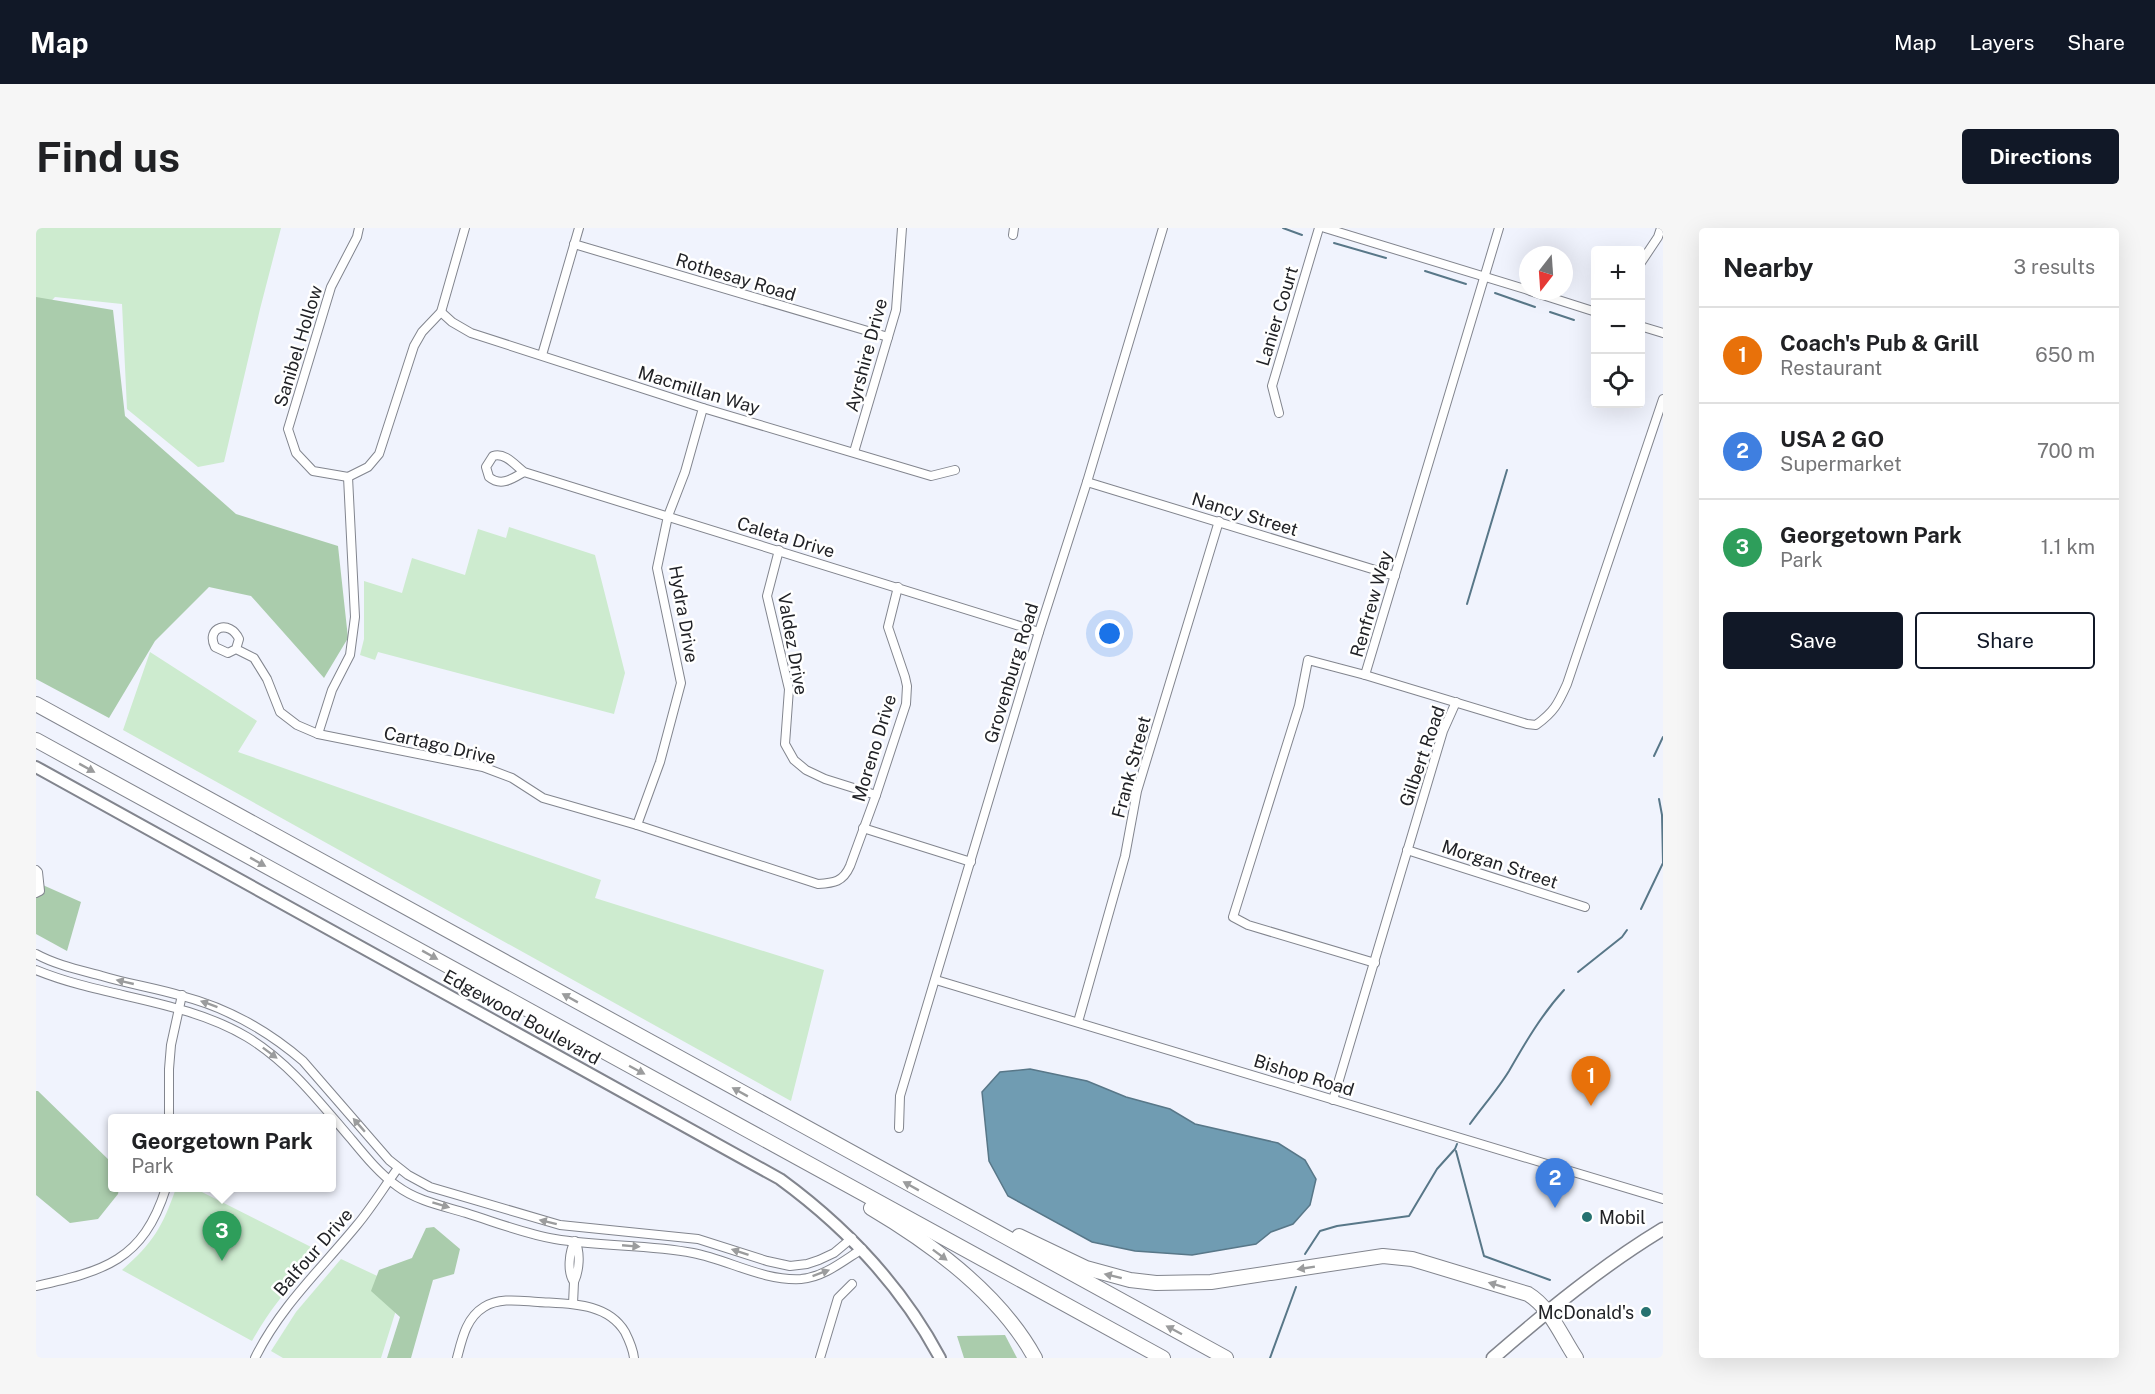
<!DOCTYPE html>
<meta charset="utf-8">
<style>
body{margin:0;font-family:"Public Sans",sans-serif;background:#f6f6f6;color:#202124}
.controls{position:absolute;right:18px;top:18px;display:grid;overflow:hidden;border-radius:6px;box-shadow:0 6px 24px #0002}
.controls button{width:54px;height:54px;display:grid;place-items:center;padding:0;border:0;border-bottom:2px solid #e0e0e0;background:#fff;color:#202124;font:30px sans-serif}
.compass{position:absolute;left:1483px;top:18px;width:54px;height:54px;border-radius:50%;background:#fff;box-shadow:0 6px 24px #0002;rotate:197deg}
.you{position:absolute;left:1074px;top:406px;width:21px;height:21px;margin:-15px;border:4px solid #fff;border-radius:50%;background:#1a73e8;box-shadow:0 0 0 9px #1a73e833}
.badge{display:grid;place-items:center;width:39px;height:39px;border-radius:50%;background:#111827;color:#fff;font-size:20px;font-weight:700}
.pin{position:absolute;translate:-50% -50px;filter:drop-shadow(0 2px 3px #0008)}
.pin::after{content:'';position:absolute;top:32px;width:21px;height:18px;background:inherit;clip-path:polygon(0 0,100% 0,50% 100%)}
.popup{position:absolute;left:72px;top:886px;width:228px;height:78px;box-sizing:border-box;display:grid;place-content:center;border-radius:6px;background:#fff;filter:drop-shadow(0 2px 4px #0005);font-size:20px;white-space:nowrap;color:#757577}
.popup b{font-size:22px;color:#202124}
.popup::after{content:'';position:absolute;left:50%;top:100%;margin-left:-12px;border:12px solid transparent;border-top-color:#fff}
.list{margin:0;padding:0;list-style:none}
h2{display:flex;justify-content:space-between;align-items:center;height:78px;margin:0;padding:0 24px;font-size:26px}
h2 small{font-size:20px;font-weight:400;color:#757577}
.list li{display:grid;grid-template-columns:39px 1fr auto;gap:18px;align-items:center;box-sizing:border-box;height:96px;padding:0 24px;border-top:2px solid #e0e0e0}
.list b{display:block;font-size:22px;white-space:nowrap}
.list p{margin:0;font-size:20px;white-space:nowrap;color:#757577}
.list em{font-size:20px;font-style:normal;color:#757577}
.actions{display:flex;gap:12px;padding:18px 24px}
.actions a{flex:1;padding:14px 0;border:2px solid #111827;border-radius:6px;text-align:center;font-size:21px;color:#111827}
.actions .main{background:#111827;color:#fff}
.icon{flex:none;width:33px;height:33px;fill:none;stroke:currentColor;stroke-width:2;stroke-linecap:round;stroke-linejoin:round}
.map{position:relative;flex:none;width:1627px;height:1130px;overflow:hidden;border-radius:6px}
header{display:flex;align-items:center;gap:36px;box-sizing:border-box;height:84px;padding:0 30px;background:#111827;color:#fff}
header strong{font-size:28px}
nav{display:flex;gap:33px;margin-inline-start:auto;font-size:21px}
.intro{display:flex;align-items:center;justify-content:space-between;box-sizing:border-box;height:144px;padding:0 36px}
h1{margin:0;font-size:42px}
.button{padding:15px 27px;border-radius:6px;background:#111827;color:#fff;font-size:21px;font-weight:700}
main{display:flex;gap:36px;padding:0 36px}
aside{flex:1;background:#fff;border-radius:6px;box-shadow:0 6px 24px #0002}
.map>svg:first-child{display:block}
.green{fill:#cdebcf}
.forest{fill:#aaccac}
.water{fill:#709cb2;stroke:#587788;stroke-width:1.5}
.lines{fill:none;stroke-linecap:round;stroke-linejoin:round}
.stream{stroke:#587788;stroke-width:2}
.street-casing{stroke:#82858e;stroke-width:10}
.secondary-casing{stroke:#82858e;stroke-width:14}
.primary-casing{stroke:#82858e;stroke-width:15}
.highway-casing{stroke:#82858e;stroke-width:16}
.street{stroke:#fff;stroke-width:8}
.secondary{stroke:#fff;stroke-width:10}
.primary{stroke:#fff;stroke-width:12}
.highway{stroke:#fff;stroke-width:14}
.oneway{fill:#9b9c9d}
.poi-dot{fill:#277270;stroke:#fff;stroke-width:2}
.labels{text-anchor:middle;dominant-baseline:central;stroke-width:5;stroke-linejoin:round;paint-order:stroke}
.street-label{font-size:18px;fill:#212226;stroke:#fff}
.poi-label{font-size:18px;fill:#212226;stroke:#fff;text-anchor:start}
</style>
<header>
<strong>Map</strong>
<nav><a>Map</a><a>Layers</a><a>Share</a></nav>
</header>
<div class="intro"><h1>Find us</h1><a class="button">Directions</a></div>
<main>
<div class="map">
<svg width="1627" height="1130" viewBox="0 0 1627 1130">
<rect width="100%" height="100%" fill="#f0f3fd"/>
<!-- green -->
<g class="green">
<polygon points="0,0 245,0 224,81 188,234 162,239 91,181 86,76 19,69 0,89"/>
<polygon points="473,299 559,327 589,445 578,486 342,424 339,432 324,427 328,411 328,353 366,365 376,330 429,347 442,301 470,310"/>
<polygon points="114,424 221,493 202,524 565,652 559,670 788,742 755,873 87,502"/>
<path d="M140,960H158L285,1024C258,1052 235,1079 216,1113L86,1042C117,1015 127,998 140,960Z"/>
<polygon points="305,1031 367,1060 345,1130 247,1130 235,1123 260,1084"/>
</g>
<!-- forest -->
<g class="forest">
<polygon points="0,69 77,82 89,188 200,286 302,318 312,410 288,450 215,368 173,359 119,413 73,490 0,451"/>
<polygon points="0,654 45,674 31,723 0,706"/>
<polygon points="0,863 2,863 76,935 76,960 83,960 82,966 62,991 34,995 0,967"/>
<polygon points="398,999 424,1021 418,1046 397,1052 375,1130 351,1130 364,1089 335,1063 343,1042 376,1030 390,1000"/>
<polygon points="969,1107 981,1130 928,1130 921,1108"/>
</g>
<!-- water -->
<polygon class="water" points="994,841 1051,853 1090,869 1134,881 1159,896 1242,915 1269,932 1280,951 1274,977 1257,996 1235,1004 1220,1016 1156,1027 1099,1023 1056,1014 972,968 953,933 946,864 964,844"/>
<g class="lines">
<!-- stream -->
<g class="stream">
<polyline points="1247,0 1266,7"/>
<polyline points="1298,15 1350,30"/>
<polyline points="1389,43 1430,56"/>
<polyline points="1459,65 1499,79"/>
<polyline points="1514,84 1538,92"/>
<polyline points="1431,376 1471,242"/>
<polyline points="1618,528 1627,509"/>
<polyline points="1605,681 1627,635 1626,587 1623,571"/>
<polyline points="1542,744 1586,709 1591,702"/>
<path d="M1434,896C1447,878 1462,861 1473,843C1489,815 1506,786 1528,762"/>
<polyline points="1420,923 1448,1028 1514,1052"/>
<polyline points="1269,1026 1284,1003 1301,998 1373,988 1401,941 1419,921 1421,916"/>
<polyline points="1234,1130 1260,1059"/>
</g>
<!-- street casing -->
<g class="street-casing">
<g id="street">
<polyline points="1289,0 1492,62"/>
<polyline points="977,7 978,0"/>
<polyline points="538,16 852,109"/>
<polyline points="1604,36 1622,9 1625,0"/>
<polyline points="1494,63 1560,84"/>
<polyline points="405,84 416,94 435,105 667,180 895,248 919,242"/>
<polyline points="1604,98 1627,105"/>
<polyline points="506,127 543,0"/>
<polyline points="1243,185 1236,158 1283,0"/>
<polyline points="818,224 860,82 866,0"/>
<path d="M488,244C476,251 465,259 453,249L450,239L457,228C469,224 479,237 488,244L1003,404"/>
<polyline points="312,249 277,243 260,225 252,201 295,59 321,9 323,0"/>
<polyline points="312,249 332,239 343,226 378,118 386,104 405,84 429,0"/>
<polyline points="1051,254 1359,348"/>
<polyline points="743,322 731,368 753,461 749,516 758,532 770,542 789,551 840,567"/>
<path d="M200,421L203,411C194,391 169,399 179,419L192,425L200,421L218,430L231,451L244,484L261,497L282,506L447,539L476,550L507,570L601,597L782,656C798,655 807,654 814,638L840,567L870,476L871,458L869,449L852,399L862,359"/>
<polyline points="1329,447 1463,0"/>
<polyline points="282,506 296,462 314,427 319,389 312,249"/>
<polyline points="601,597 624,534 645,455 621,340 632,288 649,244 667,180"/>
<polyline points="827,600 935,634"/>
<polyline points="1371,622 1549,679"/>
<polyline points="0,642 2,644 4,663 0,665"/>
<path d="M0,726C20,737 44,742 66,748C92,756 120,760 146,768C192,780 231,802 267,833L353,932L372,947L394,959L524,997L662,1011L731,1033L754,1038L771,1036L783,1032L798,1025L816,1010"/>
<path d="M1339,735L1212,697L1197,689L1263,478L1272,432L1329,447L1491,496L1500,497C1518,484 1522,476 1531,456L1627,171"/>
<path d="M0,742C68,770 147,771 211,809C254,835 284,875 316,912C330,929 344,946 361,958C381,973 407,978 430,985C459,994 489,1006 519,1011C565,1019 612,1016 657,1025C693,1032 727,1053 765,1051C788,1049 807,1033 826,1021"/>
<polyline points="900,752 1627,971"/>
<polyline points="1042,794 1089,628 1101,563 1183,293"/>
<polyline points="1297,872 1407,503 1420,474"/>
<polyline points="133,890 133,841 135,817 146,767"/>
<polyline points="863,900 864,868 1003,404 1051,254 1127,0"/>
<path d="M539,1013C545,1025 543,1043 538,1054C531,1044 533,1024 539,1013Z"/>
<path d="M0,1058C68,1043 107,1033 130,960"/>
<polyline points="537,1076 538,1054"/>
<path d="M219,1130C244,1079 285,1041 321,997C336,979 348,959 362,940"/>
<path d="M421,1130C426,1111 430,1090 448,1079C464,1069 485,1073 502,1074C533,1076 571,1074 589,1104C593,1112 597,1121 598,1130"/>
<polyline points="784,1130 802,1070 816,1056"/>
</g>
</g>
<!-- secondary casing -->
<g class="secondary-casing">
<path id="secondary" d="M0,539L744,951C811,1000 865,1057 904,1130"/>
</g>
<!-- primary casing -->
<g class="primary-casing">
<path id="primary" d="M1457,1130C1511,1083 1566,1038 1627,1001"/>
</g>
<!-- highway casing -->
<g class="highway-casing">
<g id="highway">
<polyline points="0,476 1190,1130"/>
<polyline points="0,512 1127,1130"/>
<path d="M835,980C896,1016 964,1066 999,1130"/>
<path d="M983,1008L1050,1040L1094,1052L1120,1055L1175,1054L1347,1028L1376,1031L1492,1066C1515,1080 1525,1108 1540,1130"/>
</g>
</g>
<!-- street -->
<use href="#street" class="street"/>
<!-- secondary -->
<use href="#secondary" class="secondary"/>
<!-- primary -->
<use href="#primary" class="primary"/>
<!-- highway -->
<use href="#highway" class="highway"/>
</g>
<!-- one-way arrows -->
<defs><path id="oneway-solid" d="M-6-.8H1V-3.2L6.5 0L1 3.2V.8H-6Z" transform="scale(1.5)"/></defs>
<g class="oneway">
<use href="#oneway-solid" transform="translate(51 540) rotate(29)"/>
<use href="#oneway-solid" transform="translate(222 634) rotate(29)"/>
<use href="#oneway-solid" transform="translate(394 727) rotate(29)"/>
<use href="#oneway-solid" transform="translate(89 754) rotate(-167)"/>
<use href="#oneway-solid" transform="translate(534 770) rotate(-151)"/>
<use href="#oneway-solid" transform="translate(173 776) rotate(-160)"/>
<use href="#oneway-solid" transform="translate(234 825) rotate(37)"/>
<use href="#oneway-solid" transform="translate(601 842) rotate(28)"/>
<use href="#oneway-solid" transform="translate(704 864) rotate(-151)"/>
<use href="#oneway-solid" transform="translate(323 897) rotate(-131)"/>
<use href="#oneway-solid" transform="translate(875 958) rotate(-151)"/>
<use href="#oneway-solid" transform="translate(405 977) rotate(17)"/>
<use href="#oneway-solid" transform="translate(512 994) rotate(-166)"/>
<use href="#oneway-solid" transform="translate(595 1018) rotate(5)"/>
<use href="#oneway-solid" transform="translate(704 1024) rotate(-162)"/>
<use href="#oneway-solid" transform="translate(904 1027) rotate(37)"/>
<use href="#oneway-solid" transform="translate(1270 1040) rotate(171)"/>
<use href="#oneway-solid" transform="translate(785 1045) rotate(-20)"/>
<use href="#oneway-solid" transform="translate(1077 1048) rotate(-166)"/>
<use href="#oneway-solid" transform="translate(1461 1057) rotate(-163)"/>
<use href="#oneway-solid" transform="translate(1138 1102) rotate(-152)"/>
</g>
<!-- markers -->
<g class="poi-dot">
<circle cx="1551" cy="989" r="6"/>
<circle cx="1610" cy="1084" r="6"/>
</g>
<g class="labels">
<!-- street labels -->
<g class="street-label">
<text transform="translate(700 49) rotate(17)">Rothesay Road</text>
<text transform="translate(1241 88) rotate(-73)">Lanier Court</text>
<text transform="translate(262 118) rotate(-73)">Sanibel Hollow</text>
<text transform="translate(830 127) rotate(-75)">Ayrshire Drive</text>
<text transform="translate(663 162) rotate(17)">Macmillan Way</text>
<text transform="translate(1209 286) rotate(17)">Nancy Street</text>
<text transform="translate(750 309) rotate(17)">Caleta Drive</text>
<text transform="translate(1335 376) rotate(-74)">Renfrew Way</text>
<text transform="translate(648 386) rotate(80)">Hydra Drive</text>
<text transform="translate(757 416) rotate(80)">Valdez Drive</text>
<text transform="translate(975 445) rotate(-73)">Grovenburg Road</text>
<text transform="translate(404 517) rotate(13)">Cartago Drive</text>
<text transform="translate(838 520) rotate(-73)">Moreno Drive</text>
<text transform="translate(1386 528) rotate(-71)">Gilbert Road</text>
<text transform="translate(1095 539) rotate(-75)">Frank Street</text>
<text transform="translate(1464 636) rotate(18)">Morgan Street</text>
<text transform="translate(486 789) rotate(29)">Edgewood Boulevard</text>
<text transform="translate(1268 847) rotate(17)">Bishop Road</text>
<text transform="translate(277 1024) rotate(-49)">Balfour Drive</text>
</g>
<!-- poi labels -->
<g class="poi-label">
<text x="1563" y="989">Mobil</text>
<text x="1598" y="1084" text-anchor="end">McDonald's</text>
</g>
</g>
</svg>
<div class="controls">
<button>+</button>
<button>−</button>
<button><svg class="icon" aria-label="locate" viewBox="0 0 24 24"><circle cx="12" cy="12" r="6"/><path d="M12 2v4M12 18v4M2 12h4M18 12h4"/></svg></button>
</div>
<svg class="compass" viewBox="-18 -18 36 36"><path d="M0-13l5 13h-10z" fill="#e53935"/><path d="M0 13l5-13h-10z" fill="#757577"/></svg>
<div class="you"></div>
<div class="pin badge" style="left:1555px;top:878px;background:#e8710a">1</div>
<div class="pin badge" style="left:1519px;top:980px;background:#3f7fe0">2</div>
<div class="pin badge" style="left:186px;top:1033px;background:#2e9e5b">3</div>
<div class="popup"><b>Georgetown Park</b>Park</div>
</div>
<aside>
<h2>Nearby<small>3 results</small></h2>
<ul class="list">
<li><span class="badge" style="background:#e8710a">1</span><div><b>Coach's Pub &amp; Grill</b><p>Restaurant</p></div><em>650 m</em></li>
<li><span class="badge" style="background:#3f7fe0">2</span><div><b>USA 2 GO</b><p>Supermarket</p></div><em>700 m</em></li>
<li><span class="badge" style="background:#2e9e5b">3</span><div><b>Georgetown Park</b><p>Park</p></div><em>1.1 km</em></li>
</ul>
<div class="actions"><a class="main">Save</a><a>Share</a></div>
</aside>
</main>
